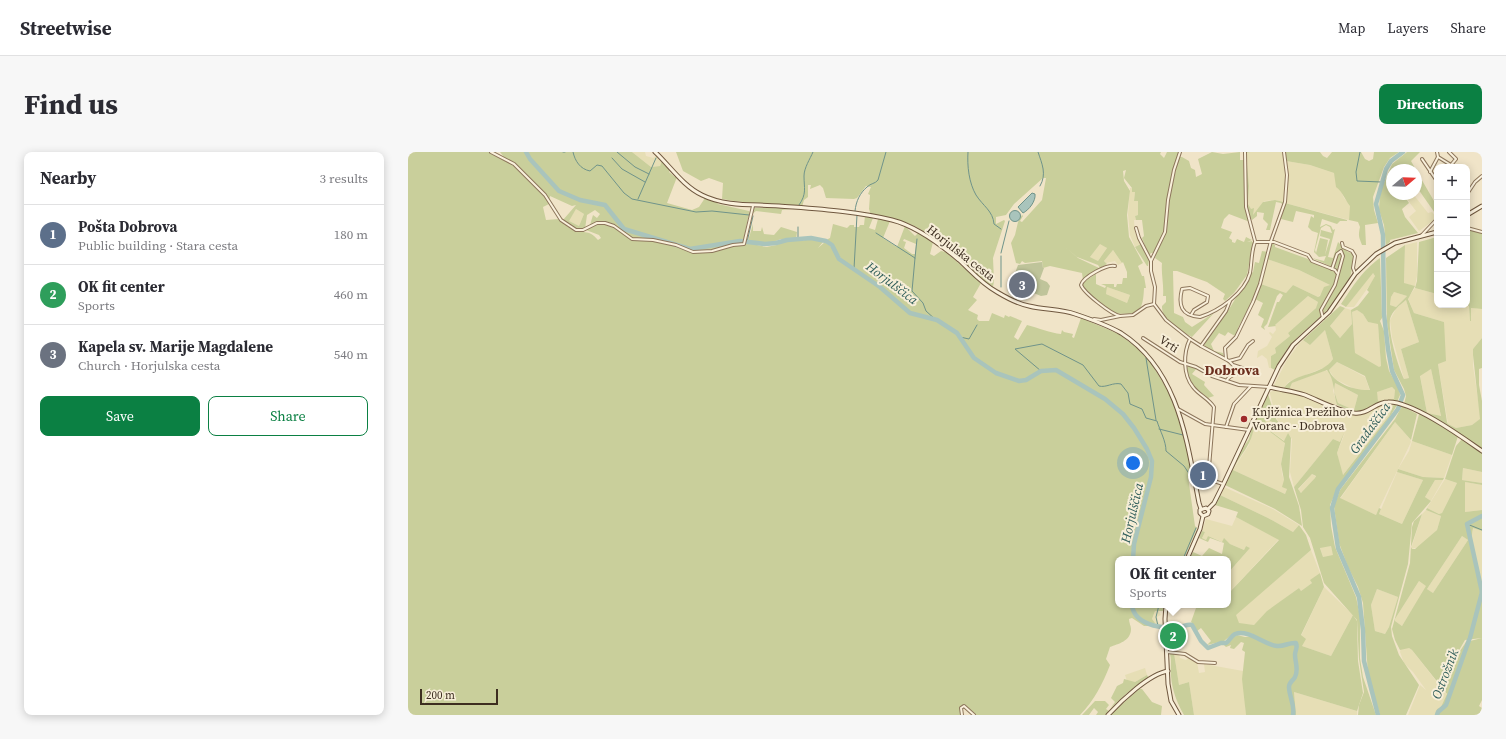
<!DOCTYPE html>
<meta charset="utf-8">
<style>
body{margin:0;font-family:"Source Serif 4",serif;background:#f7f7f7;color:#2b2b33}
.controls{position:absolute;right:12px;top:12px;display:grid;overflow:hidden;border-radius:8px;box-shadow:0 2px 10px #0003}
.controls button{width:36px;height:36px;display:grid;place-items:center;padding:0;border:0;border-bottom:1px solid #e1e1e2;background:#fff;color:#2b2b33;font:20px sans-serif}
.compass{position:absolute;left:978px;top:12px;width:36px;height:36px;border-radius:50%;background:#fff;box-shadow:0 2px 10px #0003;rotate:71deg}
.scale{position:absolute;left:12px;bottom:10px;width:78px;box-sizing:border-box;padding-left:4px;border:2px solid #3d2e20;border-top:0;font-size:11px;line-height:14px;white-space:nowrap;color:#3d2e20;-webkit-text-stroke:3px #f7eed8;paint-order:stroke}
.you{position:absolute;left:725px;top:311px;width:14px;height:14px;margin:-10px;border:3px solid #fff;border-radius:50%;background:#1a73e8;box-shadow:0 0 0 6px #1a73e833}
.badge{display:grid;place-items:center;width:26px;height:26px;border-radius:50%;background:#0b8043;color:#fff;font-size:13px;font-weight:700}
.pin{position:absolute;translate:-50% -50%;border:2px solid #fff;box-shadow:0 1px 4px #0006}
.popup{position:absolute;left:707px;top:404px;width:116px;height:52px;box-sizing:border-box;display:grid;place-content:center;border-radius:8px;background:#fff;filter:drop-shadow(0 1px 3px #0005);font-size:13px;white-space:nowrap;color:#7c7c81}
.popup b{font-size:15px;color:#2b2b33}
.popup::after{content:'';position:absolute;left:50%;top:100%;margin-left:-8px;border:8px solid transparent;border-top-color:#fff}
.list{margin:0;padding:0;list-style:none}
h2{display:flex;justify-content:space-between;align-items:center;height:52px;margin:0;padding:0 16px;font-size:17px}
h2 small{font-size:13px;font-weight:400;color:#7c7c81}
.list li{display:grid;grid-template-columns:26px 1fr auto;gap:12px;align-items:center;box-sizing:border-box;height:60px;padding:0 16px;border-top:1px solid #e1e1e2}
.list b{display:block;font-size:15px;white-space:nowrap}
.list p{margin:0;font-size:13px;white-space:nowrap;color:#7c7c81}
.list em{font-size:13px;font-style:normal;color:#7c7c81}
.actions{display:flex;gap:8px;padding:12px 16px}
.actions a{flex:1;padding:9px 0;border:1px solid #0b8043;border-radius:8px;text-align:center;font-size:14px;color:#0b8043}
.actions .main{background:#0b8043;color:#fff}
.icon{flex:none;width:22px;height:22px;fill:none;stroke:currentColor;stroke-width:2;stroke-linecap:round;stroke-linejoin:round}
.map{position:relative;flex:none;width:1074px;height:563px;overflow:hidden;border-radius:8px}
header{display:flex;align-items:center;gap:24px;box-sizing:border-box;height:56px;padding:0 20px;background:#fff;border-bottom:1px solid #e1e1e2}
header strong{font-size:19px}
nav{display:flex;gap:22px;margin-inline-start:auto;font-size:14px}
.intro{display:flex;align-items:center;justify-content:space-between;box-sizing:border-box;height:96px;padding:0 24px}
h1{margin:0;font-size:28px}
.button{padding:10px 18px;border-radius:8px;background:#0b8043;color:#fff;font-size:14px;font-weight:700}
main{display:flex;gap:24px;padding:0 24px}
aside{flex:1;background:#fff;border-radius:8px;box-shadow:0 2px 10px #0003}
.map>svg:first-child{display:block}
.farmland{fill:#e6deb5}
.green{fill:#c9cf9b;fill-rule:evenodd}
.cemetery{fill:#bfc49a}
.water{fill:#a9c4bc;stroke:#6f938a}
.lines{fill:none;stroke-linecap:round;stroke-linejoin:round}
.stream{stroke:#6f938a;stroke-width:1}
.river{stroke:#a9c4bc;stroke-width:4.5}
.street-casing{stroke:#8d765c;stroke-width:4}
.secondary-casing{stroke:#6f573f;stroke-width:5}
.street{stroke:#faf1dc;stroke-width:2}
.secondary{stroke:#faf1dc;stroke-width:3}
.poi-dot{fill:#9e2a2b;stroke:#f7eed8;stroke-width:1.5}
.labels{text-anchor:middle;dominant-baseline:central;stroke-width:4;stroke-linejoin:round;paint-order:stroke}
.street-label{font-size:12px;fill:#3d2e20;stroke:#f7eed8}
.poi-label{font-size:12px;fill:#3d2e20;stroke:#f7eed8;text-anchor:start}
.water-label{font-size:13px;font-style:italic;fill:#2f5d5a;stroke:#f7eed8}
.quarter-label{font-size:14px;font-weight:bold;fill:#6b2e1e;stroke:#f7eed8}
</style>
<header>
<strong>Streetwise</strong>
<nav><a>Map</a><a>Layers</a><a>Share</a></nav>
</header>
<div class="intro"><h1>Find us</h1><a class="button">Directions</a></div>
<main>
<aside>
<h2>Nearby<small>3 results</small></h2>
<ul class="list">
<li><span class="badge" style="background:#5c6f8a">1</span><div><b>Pošta Dobrova</b><p>Public building · Stara cesta</p></div><em>180 m</em></li>
<li><span class="badge" style="background:#2e9e5b">2</span><div><b>OK fit center</b><p>Sports</p></div><em>460 m</em></li>
<li><span class="badge" style="background:#6b7280">3</span><div><b>Kapela sv. Marije Magdalene</b><p>Church · Horjulska cesta</p></div><em>540 m</em></li>
</ul>
<div class="actions"><a class="main">Save</a><a>Share</a></div>
</aside>
<div class="map">
<svg width="1074" height="563" viewBox="0 0 1074 563">
<rect width="100%" height="100%" fill="#f0e4c8"/>
<!-- farmland -->
<g class="farmland">
<polygon points="224,0 237,0 238,4 245,6 249,3 254,9 252,14 243,15"/>
<polygon points="842,0 875,0 878,17 876,50 867,48 856,49 847,63 845,64 840,52 841,34 838,1"/>
<polygon points="878,9 902,13 926,21 936,46 943,54 941,68 877,51 879,30"/>
<polygon points="722,36 724,36 727,40 726,49 730,49 730,63 727,64 728,68 726,68 727,81 733,92 727,95 722,83 720,62"/>
<polygon points="995,42 1005,42 1020,61 1024,60 1029,66 1011,79 1001,65 1008,59"/>
<polygon points="168,57 176,62 171,74 160,69"/>
<polygon points="1009,90 1009,124 1007,134 996,132 997,93"/>
<polygon points="692,91 699,96 690,109 682,105"/>
<polygon points="705,98 714,111 710,113 707,109 698,111 696,109"/>
<polygon points="859,107 891,118 922,133 910,145 885,133 878,141 853,132"/>
<polygon points="964,120 967,124 964,130 946,155 938,155"/>
<polygon points="699,135 722,143 719,151 698,142"/>
<polygon points="1007,136 1029,142 1029,153 1061,154 1062,169 1063,169 1063,156 1074,157 1074,186 1065,197 1065,214 1073,267 1064,273 1048,276 1040,272 1030,212 1036,181 1036,170 1006,161 1000,146"/>
<polygon points="986,140 999,144 988,155 982,153 983,145"/>
<polygon points="900,144 910,150 909,155 880,181 882,184 867,196 868,201 863,204 863,216 861,216 859,207 854,203 849,206 850,199 859,194 864,185 861,181 862,180 865,182 868,178 867,173"/>
<polygon points="998,148 1011,190 993,197 1001,226 996,227 984,185 982,168 988,157"/>
<polygon points="937,156 943,158 944,172 932,186 922,174"/>
<polygon points="949,158 955,162 960,170 970,171 973,214 971,216 947,202 944,160"/>
<polygon points="917,178 925,207 920,214 880,230 876,236 866,233 879,208 891,192 895,188 902,193"/>
<polygon points="929,210 957,225 962,239 947,237 927,227 921,218"/>
<polygon points="1023,217 1033,265 1019,261 1012,223"/>
<polygon points="917,218 921,220 926,230 925,239 929,253 881,238 884,231"/>
<polygon points="927,231 950,243 946,258 930,251 926,239"/>
<polygon points="984,235 987,238 986,248 970,249 968,240"/>
<polygon points="867,238 891,243 915,253 951,262 957,261 973,253 986,252 981,264 934,324 929,301 937,281 932,290 925,287 886,335 882,320 884,287 869,267 867,261 862,242 862,240"/>
<polygon points="858,265 880,281 877,289 857,275"/>
<polygon points="987,270 1002,287 1003,290 968,363 932,347"/>
<polygon points="847,273 861,279 877,290 873,312 874,322 879,337 877,342 825,318 841,293"/>
<polygon points="1004,289 1044,303 1036,326 1015,325 990,317 1001,299"/>
<polygon points="1055,316 1074,320 1074,331 1054,328"/>
<polygon points="989,320 1015,328 994,372 971,362"/>
<polygon points="904,322 908,325 894,341 890,338"/>
<polygon points="1037,327 1049,331 1034,361 1031,362 1019,356"/>
<polygon points="1027,328 1035,328 1023,349 1017,345"/>
<polygon points="1057,330 1074,333 1074,358 1057,360"/>
<polygon points="816,335 865,357 891,373 885,380 860,366 812,343"/>
<polygon points="1018,358 1033,364 1029,378 1011,395 1003,397 1014,362"/>
<polygon points="828,365 871,387 820,442 820,421 842,396 838,394 836,398 822,392 816,387 815,390 800,384 798,388 794,386 797,380 794,379 798,367 824,374"/>
<polygon points="1065,376 1074,379 1074,434 1063,388"/>
<polygon points="1054,384 1060,388 1025,441 1019,437"/>
<polygon points="923,394 926,404 915,405 912,395"/>
<polygon points="903,398 912,421 903,428 904,431 893,439 891,436 860,459 846,473 831,472 827,463"/>
<polygon points="1011,429 1019,434 994,474 987,469 987,467"/>
<polygon points="916,435 945,463 923,504 894,494 893,484"/>
<polygon points="969,437 990,445 981,475 977,482 967,479 963,453"/>
<polygon points="750,458 753,463 749,465 750,470 752,473 755,472 755,477 743,474 745,473 744,467 747,459"/>
<polygon points="993,496 1001,496 1004,498 1039,543 1033,555 1029,557 1027,563 1000,563 1012,533 1018,538 1005,520 996,511 992,500"/>
<polygon points="766,501 771,502 772,506 778,508 781,505 789,510 791,521 797,520 796,512 835,519 838,563 786,563 781,530 771,533"/>
<polygon points="737,516 739,523 727,530 719,529 717,523"/>
<polygon points="886,540 949,559 949,563 888,563"/>
</g>
<!-- green -->
<g class="green">
<path d="M0,0H82L99,9L92,0H118L121,7L136,23L138,22L123,8L120,0H224L243,15L252,14L254,9L262,18L261,20L267,25H269L259,51L284,58L291,55L297,46L308,49L310,52L341,59L342,62L340,66L335,90L358,95L369,93L375,89H391L403,87L415,90L410,96L417,90L426,97L430,108L436,110C429,103 428,93 418,88L422,86L425,72L439,76L442,73H446V75H451L452,73H456L457,64L465,66L461,76L467,78L470,67L482,69L475,86L489,95L497,74L507,84L510,81L525,90L522,102L526,104L533,99L538,100L573,131L565,145L569,148L560,158L570,163L569,167L571,169H581L584,161L596,166L597,163L601,165L602,164L614,169L606,185L610,188L619,173C631,176 642,181 653,182L654,178L656,180L665,182L664,185L666,186L673,166L711,182L727,194L742,209L763,244L772,266L785,323L780,325L787,374L789,376L776,407H710V453H756L755,459H747L744,467L747,471L743,474H736L724,466L721,467C721,471 723,474 723,477C723,489 710,492 702,495L698,507L702,513C695,531 686,549 672,563H567L557,553H554L552,557L553,563H0ZM142,44L164,54L168,53L155,68L167,78L177,77L179,63L187,58L192,62L189,66L185,63L182,73L193,70L203,74L191,71L178,78L191,83L193,86L190,88C180,76 175,83 164,77C159,75 155,70 151,67L138,68L135,55L141,52ZM168,57L176,62L171,74L161,69ZM496,87L508,92L507,102H504L496,96L498,90L495,89Z"/>
<path d="M268,0H753L752,2L756,6L759,0H772L760,39L762,40L756,81L746,101H743L741,104L734,86L736,84L734,68H728L727,64L730,63V49H726L727,40H724V36L716,26L718,18L715,19L716,29L722,39L719,63L721,85L735,111L730,114L734,124H736L738,136H736C735,160 731,164 706,161C697,155 676,141 674,131L688,122V132L697,136L698,134L693,132H706V135H708L709,132H714L715,126H719V120L715,110L714,111L705,98L696,109L699,112L692,116L690,113L669,105L657,95L670,106L691,116L687,121L675,128L674,121L642,114L635,116L634,109L617,111L614,109L612,112L608,111L603,91L607,83L610,70L614,63L615,64L612,69L614,70L634,48L638,26H635L606,52L598,63L588,65V72L596,68L597,69L585,106L586,129L585,135C556,116 534,86 502,72C489,67 476,66 463,63L461,57L462,43L460,42L463,35L458,34L449,46L446,47L418,46L415,36L412,33L402,37L403,33H400V45L396,48L394,55C367,52 341,52 314,47L315,31L301,26L293,29L275,19ZM692,92L699,96L690,109L682,105ZM699,135L722,143L719,151L698,142Z"/>
<path d="M804,0L815,2L832,0V8H836L837,53L842,70L821,62L816,67L813,76L824,80L821,86L824,88V90L827,91L829,87L836,90L838,85L844,88L839,90L844,89L845,91L839,123L826,141L817,149L815,147L817,142L799,130L769,119H765L766,161L775,165L777,170L784,175L806,161L784,185C773,179 753,168 754,154L758,150V144H755C756,133 753,122 754,111L747,106L750,95L758,80L759,55L771,5H774L781,9L783,16L787,18L788,25L794,22L790,7Z"/>
<path d="M838,0H842L838,1L841,34L840,52L843,57L846,56L845,63L855,50L867,48L876,50L875,53L873,51L868,50L862,78H858L860,72L855,67L856,61L849,60V64L844,68C834,56 838,17 838,0Z"/>
<path d="M876,0H912L915,4L919,6L924,0H953L957,7L961,9L965,7L966,0H991L982,6L976,15L965,45L966,58L970,71L957,73L958,93H954C951,85 950,84 952,75L950,70L941,68L942,54C937,48 935,40 928,35L926,21L902,13L878,9Z"/>
<polygon points="999,0 1012,0 1003,9 1008,18 984,18 984,42 995,42 1001,51 994,57 997,65 1010,81 982,88 982,90 978,93 976,73 971,58 972,40 984,12"/>
<polygon points="1008,18 1026,49 1029,48 1029,64 1008,34"/>
<path d="M877,51L939,68V69H932L929,72L914,67L912,75L918,72L923,74L925,78L927,77L920,105L925,106L930,90L940,100L945,101C947,107 945,111 944,116C941,145 907,168 888,187C879,196 873,206 867,218L863,216V204L868,201L867,196L882,184L880,181L908,156L910,150L900,144L867,173L868,174L860,175L869,150H871L875,143L872,141L869,144L859,172L856,175L857,178L853,175L856,167L850,163L855,151L847,147L853,132L878,141L885,133L910,145L912,144L916,135L922,133L891,118L859,107L864,91L867,93V95L900,107L902,109L921,117L922,114L904,106L916,109L918,104L911,105L906,100L910,81L904,79L900,75L903,64L906,66V63L888,59L885,70L873,67ZM918,73L922,75L924,81L913,78L912,84L922,87L917,103L920,88L912,86L908,101L907,98L913,76Z"/>
<polygon points="367,55 383,57 374,58 373,62 348,59 344,62 346,56"/>
<polygon points="345,72 345,79 353,79 354,75 356,82 366,83 373,75 389,80 388,87 373,87 362,91 340,89"/>
<polygon points="1059,77 1074,81 1074,157 1063,156 1063,169 1062,169 1061,154 1059,153"/>
<polygon points="1029,85 1029,142 1007,136 1009,129 1011,90"/>
<polygon points="733,92 741,108 740,114 739,114 727,95"/>
<path d="M997,93L996,131L1007,134L1000,147L1006,161L1036,170L1038,209L1030,212L1039,270L1040,272L1048,276L1064,273L1072,267L1065,203V197L1074,186V216L1071,217V233L1074,249V297L1052,282L996,252L998,244L996,237L986,218L979,170L978,106ZM986,140L999,144L988,155L982,153L983,145ZM998,148L1011,190L993,197L1001,226L996,227C990,214 980,182 982,167C984,159 992,153 998,148ZM1023,217L1033,264L1019,261L1012,224Z"/>
<path d="M854,99L860,100C852,131 845,149 830,176L831,177L827,184L820,180L817,184L811,181L803,192L806,199L815,201L816,205L799,197L796,193L823,154L842,122L845,120L847,110L851,111Z"/>
<path d="M972,106L974,166L972,169L976,179L978,206L981,219L991,236L992,243L989,250C971,246 969,257 954,259C945,261 937,256 929,253C925,241 927,228 919,218L884,231L881,238L867,235L866,233L876,236C887,220 914,224 925,207L917,178L902,193L895,188L932,154L937,156L922,174L932,186L944,172L943,158L950,154L961,140L959,138L967,124L965,121L938,155L933,152C946,133 953,120 972,106ZM949,158L955,162L960,170L970,172L973,214L971,215L947,201L944,160ZM929,210L957,224L962,238C948,239 926,232 921,218ZM927,231L950,243L946,258L930,251L926,239ZM984,235L987,238L986,247L970,249L969,240Z"/>
<polygon points="781,214 789,216 784,222 797,230 796,233 806,244 800,246 785,234 779,218 779,215"/>
<path d="M860,242L868,267L878,279L858,266L857,275L876,289L880,281L883,286L881,325L891,354L894,374L867,357L817,333L833,299L841,287L843,279ZM847,273L861,279L877,291L873,312L876,328L874,335L879,337L877,342L825,318C829,308 836,301 841,291C844,286 845,279 847,273Z"/>
<path d="M986,252L989,253L983,263L930,335L922,353L923,374L927,395L948,445L952,464V506L955,525L968,563H950L951,553L956,540L951,507L949,468L916,431L902,386L895,375L893,358L886,335L925,287L932,290L936,281L929,301L935,323L981,264ZM904,322L908,324L907,326L893,341L890,337ZM923,394L925,403L915,405L912,396Z"/>
<path d="M994,254L1009,262L1003,288L987,270L932,346L968,363L971,356L973,357L971,362L994,372L1015,328L989,320L990,317L1015,325L1036,326L1035,328H1027L1017,345L1023,349L1004,371L1000,412L983,475L984,484L991,503L1011,533L998,563H972L960,522L955,451L950,435L940,415L931,391L926,354L932,338L987,267ZM969,437L990,445L981,475L977,482L967,479L963,453Z"/>
<polygon points="1011,262 1030,271 1050,284 1044,303 1004,289"/>
<path d="M1054,287L1074,301V320L1055,316L1054,328L1074,331V333L1057,330V360L1074,358V379L1065,376L1063,388L1074,434V486L1057,488L1042,514L1058,490L1074,486V548L1071,554L1074,556L1071,563H1027L1029,557L1033,555L1039,542L1004,498L1001,496L992,498L987,488L984,477L1002,411L1004,375L1006,369L1014,362L1003,395L1004,397H1007L1029,378L1033,364L1018,358L1019,356L1031,362L1034,361L1049,331L1037,327L1048,294ZM1054,384L1060,388L1025,441L1019,437ZM1011,429L1018,434L994,474L987,469V467Z"/>
<polygon points="812,343 860,366 885,380 891,373 898,383 903,398 828,463 831,471 846,473 859,459 891,436 893,439 904,431 902,428 912,421 916,435 893,483 898,487 894,494 923,504 945,463 949,469 950,509 955,541 949,559 886,540 888,563 838,563 834,527 837,500 834,498 836,491 833,490 826,497 822,496 823,493 818,495 815,492 829,483 837,485 848,484 843,481 827,480 816,489 799,493 803,489 793,476 789,479 785,472 783,470 788,456 779,453 820,453 820,442 871,388 828,365 830,360 807,353"/>
<polygon points="794,379 797,380 794,386 798,388 800,384 814,390 816,386 822,392 836,398 838,394 842,396 820,421 820,407 781,407 785,400 794,404 801,396 814,402 816,391 802,386 800,390 791,386"/>
<path d="M766,501L771,533L781,530L786,563H776C769,551 764,538 763,524C762,516 764,510 762,502Z"/>
<polygon points="739,523 741,526 719,541 702,557 707,550 703,546 709,534 715,531 716,527 727,530"/>
<polygon points="731,537 734,537 744,550 754,554 753,563 702,563"/>
<polygon points="687,549 697,549 701,553 698,557 701,559 697,563 688,563 690,560 686,556 681,563 674,563"/>
</g>
<!-- cemetery -->
<polygon class="cemetery" points="634,110 635,116 636,116 632,127 639,130 642,134 639,143 633,144 603,132 610,113"/>
<!-- water -->
<g class="water">
<path d="M624,41L627,42C628,49 621,58 615,61L610,55Z"/>
<circle cx="607" cy="64" r="5.5"/>
</g>
<g class="lines">
<!-- stream -->
<g class="stream">
<polyline points="155,0 157,0"/>
<path d="M165,0C167,9 172,17 182,19L189,13L194,14L216,41L224,47L288,60L304,59L341,63"/>
<polyline points="209,0 227,15 241,22"/>
<path d="M560,0C559,14 561,31 568,43C575,54 585,59 586,72L593,77"/>
<path d="M630,0C634,12 639,22 632,34"/>
<polyline points="952,0 948,20 949,29 973,30"/>
<polyline points="204,6 214,17 237,30"/>
<polyline points="230,47 248,6"/>
<path d="M391,53C399,42 396,36 396,24C396,16 402,7 405,0"/>
<path d="M447,59C448,49 452,41 459,35C463,31 467,32 470,28L478,0"/>
<polyline points="390,75 390,88"/>
<polyline points="468,81 507,106 504,139 515,151 518,159 528,168"/>
<polyline points="339,90 345,64"/>
<polyline points="593,101 601,69"/>
<polyline points="593,104 593,135"/>
<polyline points="507,106 509,87"/>
<polyline points="446,117 449,63"/>
<polyline points="552,185 561,187 569,173"/>
<polyline points="738,206 748,268"/>
<path d="M633,219L607,197L634,192L675,213L691,234C698,236 705,230 713,232L720,241L722,252L734,257L738,266L749,269C752,279 758,289 758,299L776,314L782,323"/>
<polyline points="751,277 775,283"/>
<polyline points="1059,372 1074,378"/>
<polyline points="775,407 788,376"/>
<polyline points="750,474 748,465 751,453"/>
</g>
<!-- river -->
<g class="river">
<polyline points="118,0 122,7 151,39 172,48 197,53 216,77 282,97 332,89 357,92 368,91 379,88 403,86 418,89 424,93 431,107 472,135 502,161 529,168 549,181 566,206 588,221 611,229 618,228 633,219 648,218 697,247 715,262 726,276 739,297 744,309 743,325 726,392 725,407"/>
<polyline points="1074,364 1059,372 1074,440"/>
<path d="M724,453C726,472 752,477 768,475C774,475 779,472 784,473L793,489L800,496L813,491H818C822,488 823,484 827,482C841,477 856,493 869,494C876,495 881,490 888,491C890,496 887,498 887,503C887,510 891,518 887,525C885,529 881,530 881,535C881,544 887,553 885,563"/>
<polyline points="1062,486 1074,440"/>
<polyline points="970,563 956,509 955,478 951,445 930,396 924,356 930,337 990,257 995,243 984,219 980,197 976,162 975,83 968,52 978,17 983,9 995,0"/>
<polyline points="1029,563 1030,560 1038,553 1061,488"/>
</g>
<!-- street casing -->
<g class="street-casing">
<g id="street">
<polyline points="83,0 106,12 137,43 153,68 168,78 175,78 189,71 197,71 206,74 224,87 245,88 268,93 285,100 304,99 325,93 336,92 345,54"/>
<polyline points="837,0 838,55 847,89"/>
<polyline points="1029,0 1030,5 1043,13 1048,7 1041,0"/>
<polyline points="1014,7 1029,29"/>
<polyline points="1022,20 1030,5"/>
<polyline points="1059,42 1067,30 1074,24"/>
<polyline points="728,76 731,86 743,109 743,119 747,135 746,152"/>
<polyline points="1059,76 1074,80"/>
<polyline points="1013,84 1029,67"/>
<polyline points="934,91 935,95 944,99 947,104 945,116 947,121"/>
<polyline points="743,109 757,80 760,48 766,18 772,0"/>
<path d="M707,114C699,112 675,125 673,133C676,141 703,162 712,164"/>
<path d="M783,163L786,158L799,150L800,144L782,136L774,137C770,153 773,164 792,165C811,159 837,141 842,121C844,110 843,100 847,90H866L900,103L904,109L927,118L929,121"/>
<polyline points="915,166 913,158 927,133 935,104 933,99 929,102 924,117"/>
<path d="M686,167L693,168L712,164L725,163L738,154L746,152L758,168L782,187C775,201 775,223 785,235C791,243 800,246 806,255L800,327L815,332"/>
<polyline points="735,186 772,210 788,215 804,224 831,233 861,235"/>
<polyline points="782,187 793,194 818,159 822,149"/>
<path d="M793,194L821,209L825,213L837,217C833,223 823,221 819,228"/>
<polyline points="818,207 817,196 828,185 845,150 852,132 863,89 877,50 879,23 876,0"/>
<polyline points="821,209 832,206 840,193 845,189"/>
<polyline points="770,257 797,272 841,278"/>
<polyline points="818,275 826,252 843,234"/>
<polyline points="759,500 777,502 790,510 807,511"/>
<polyline points="554,563 553,556 556,554 566,563"/>
</g>
</g>
<!-- secondary casing -->
<g class="secondary-casing">
<g id="secondary">
<path d="M247,0C262,14 275,34 294,43C318,55 346,52 371,54C409,57 447,59 484,68C508,74 532,92 551,108C563,119 574,132 589,140C599,146 610,152 621,154C637,158 652,157 667,162C682,167 699,173 713,181C771,218 779,290 791,351L793,357"/>
<polyline points="1059,63 1074,54"/>
<path d="M861,235C873,238 886,239 897,243C912,249 930,259 946,261C960,263 967,250 980,250C1004,249 1054,285 1074,299"/>
<polyline points="800,357 806,351 815,333 871,214 885,193 921,160 947,122 968,102 987,91 1029,80"/>
<polyline points="779,407 792,377 795,364 792,361 792,358 798,356 801,359 800,362 795,364"/>
<polyline points="758,453 757,467 760,532 763,549 771,563"/>
<path d="M700,563C713,549 741,522 760,519"/>
</g>
</g>
<!-- street -->
<use href="#street" class="street"/>
<!-- secondary -->
<use href="#secondary" class="secondary"/>
</g>
<!-- markers -->
<circle class="poi-dot" cx="836" cy="267" r="4"/>
<g class="labels">
<!-- street labels -->
<g class="street-label">
<text transform="translate(553 101) rotate(38)">Horjulska cesta</text>
<text transform="translate(761 192) rotate(33)">Vrti</text>
</g>
<!-- poi labels -->
<g class="poi-label">
<text x="844" y="260">Knjižnica Prežihov<tspan x="844" dy="14">Voranc - Dobrova</tspan></text>
</g>
<!-- water labels -->
<g class="water-label">
<text transform="translate(484 131) rotate(37)">Horjulščica</text>
<text transform="translate(962 276) rotate(-54)">Gradaščica</text>
<text transform="translate(724 361) rotate(-77)">Horjulščica</text>
<text transform="translate(1037 522) rotate(-69)">Ostrožnik</text>
</g>
<!-- quarter labels -->
<g class="quarter-label">
<text x="824" y="218">Dobrova</text>
</g>
</g>
</svg>
<div class="controls">
<button>+</button>
<button>−</button>
<button><svg class="icon" aria-label="locate" viewBox="0 0 24 24"><circle cx="12" cy="12" r="6"/><path d="M12 2v4M12 18v4M2 12h4M18 12h4"/></svg></button>
<button><svg class="icon" aria-label="layers" viewBox="0 0 24 24"><path d="M12 4l9 5-9 5-9-5zM3 14l9 5 9-5"/></svg></button>
</div>
<svg class="compass" viewBox="-18 -18 36 36"><path d="M0-13l5 13h-10z" fill="#e53935"/><path d="M0 13l5-13h-10z" fill="#7c7c81"/></svg>
<div class="scale">200 m</div>
<div class="you"></div>
<div class="pin badge" style="left:795px;top:323px;background:#5c6f8a">1</div>
<div class="pin badge" style="left:765px;top:484px;background:#2e9e5b">2</div>
<div class="popup"><b>OK fit center</b>Sports</div>
<div class="pin badge" style="left:614px;top:133px;background:#6b7280">3</div>
</div>
</main>
